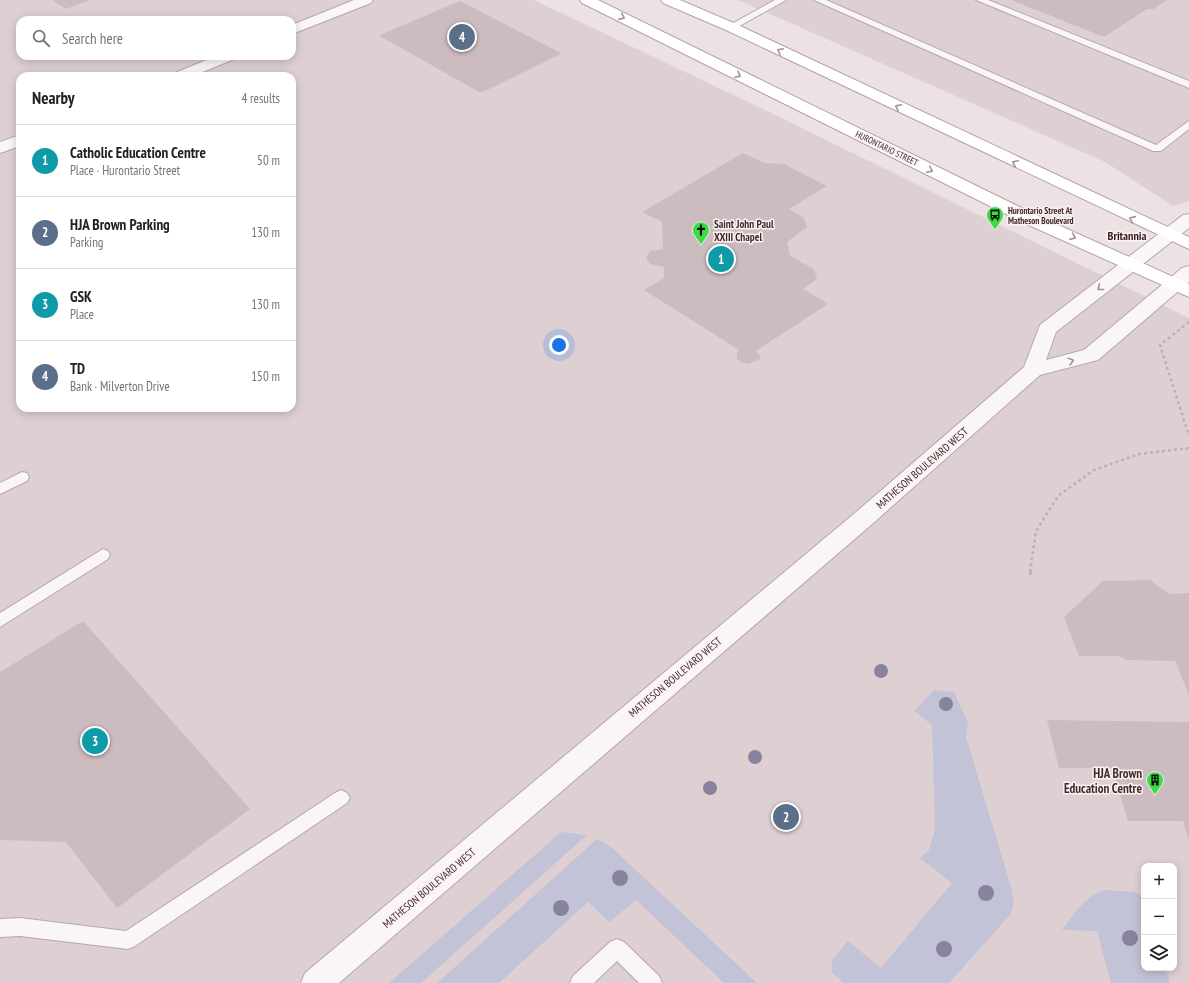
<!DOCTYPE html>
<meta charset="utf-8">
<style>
body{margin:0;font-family:"PT Sans Narrow",sans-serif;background:#f2f2f2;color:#202124}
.controls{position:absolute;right:12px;bottom:12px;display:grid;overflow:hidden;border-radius:8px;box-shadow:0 2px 10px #0003}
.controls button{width:36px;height:36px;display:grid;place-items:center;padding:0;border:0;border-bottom:1px solid #e0e0e0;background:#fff;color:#202124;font:20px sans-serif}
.you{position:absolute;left:559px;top:345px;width:14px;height:14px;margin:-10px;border:3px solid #fff;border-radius:50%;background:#1a73e8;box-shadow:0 0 0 6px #1a73e833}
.badge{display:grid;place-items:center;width:26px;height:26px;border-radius:50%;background:#2d7534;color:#fff;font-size:13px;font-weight:700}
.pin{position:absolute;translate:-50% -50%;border:2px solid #fff;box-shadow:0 1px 4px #0006}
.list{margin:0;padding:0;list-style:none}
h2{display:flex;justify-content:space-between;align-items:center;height:52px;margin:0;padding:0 16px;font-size:17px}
h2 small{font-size:13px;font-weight:400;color:#757577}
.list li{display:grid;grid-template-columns:26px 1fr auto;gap:12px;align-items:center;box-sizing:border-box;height:72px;padding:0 16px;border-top:1px solid #e0e0e0}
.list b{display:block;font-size:15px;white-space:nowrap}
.list p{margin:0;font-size:13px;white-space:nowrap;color:#757577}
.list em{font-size:13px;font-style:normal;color:#757577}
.icon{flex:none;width:22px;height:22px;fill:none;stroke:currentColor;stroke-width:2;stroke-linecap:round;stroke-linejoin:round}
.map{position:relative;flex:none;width:1189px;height:983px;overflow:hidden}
.search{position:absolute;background:#fff;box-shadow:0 2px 10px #0003;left:16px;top:16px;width:280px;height:44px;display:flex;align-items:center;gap:10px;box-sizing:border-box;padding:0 14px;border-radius:12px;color:#757577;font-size:15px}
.panel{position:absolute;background:#fff;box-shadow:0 2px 10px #0003;left:16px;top:72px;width:280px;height:340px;border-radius:12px}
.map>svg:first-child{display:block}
.built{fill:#ded0d2;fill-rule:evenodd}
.green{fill:#c3c3d7}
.building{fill:#cdbcbf}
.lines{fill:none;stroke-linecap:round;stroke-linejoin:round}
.service-casing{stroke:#b7a6a9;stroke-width:2}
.minor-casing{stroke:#b7a6a9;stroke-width:2}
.tertiary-casing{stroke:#b7a6a9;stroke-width:2}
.primary-casing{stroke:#b9a0a5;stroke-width:2}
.path-far1{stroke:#bdb0b2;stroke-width:2.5;stroke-dasharray:3 3;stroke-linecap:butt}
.path{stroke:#bdb0b2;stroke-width:3;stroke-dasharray:3.5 3.5;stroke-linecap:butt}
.service{fill:#faf6f6;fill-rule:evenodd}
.minor{fill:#faf6f6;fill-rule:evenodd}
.tertiary{fill:#faf6f6;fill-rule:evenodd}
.primary{fill:#fff;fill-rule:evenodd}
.tree{fill:#88829d}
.oneway{stroke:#a29496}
.oneway2{stroke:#a08f92}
.labels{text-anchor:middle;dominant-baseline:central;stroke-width:3;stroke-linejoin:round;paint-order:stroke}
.far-street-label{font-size:9px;fill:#46282d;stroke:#f9f3f4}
.far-poi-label{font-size:9px;font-weight:bold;fill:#46282d;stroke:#f9f3f4;text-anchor:start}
.poi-label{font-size:11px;font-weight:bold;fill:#46282d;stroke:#f9f3f4;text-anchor:start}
.street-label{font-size:11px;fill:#46282d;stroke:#f9f3f4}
.neighbourhood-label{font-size:12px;font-weight:bold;fill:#371a1e;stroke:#f9f3f4}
.near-poi-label{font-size:13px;font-weight:bold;fill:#46282d;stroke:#f9f3f4;text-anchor:end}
</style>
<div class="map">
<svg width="1189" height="983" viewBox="0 0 1189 983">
<rect width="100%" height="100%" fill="#ece2e4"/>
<!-- built -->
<g class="built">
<path d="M0,0H534L765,110L1189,318V983H0ZM20,20H292V56H20ZM20,76H292V408H20ZM1144,866H1174V968H1144Z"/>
<polygon points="738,0 1189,0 1189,201 1173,206 1105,162"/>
</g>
<!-- green -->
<g class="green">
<polygon points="934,690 954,692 968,723 966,737 1012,890 1014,903 1010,915 949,983 843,983 832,972 832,960 848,941 881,968 952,883 920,858 929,850 935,829 932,725 914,711"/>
<polygon points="561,832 587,835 421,983 389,983"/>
<polygon points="597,839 610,846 757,983 724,983 636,900 609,922 588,902 499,983 437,983"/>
<path d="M1105,890L1135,892L1144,897V968H1165L1170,983H1111L1097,931L1062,930C1076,912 1083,898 1105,890Z"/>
</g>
<!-- building -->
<g class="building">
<polygon points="53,0 90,0 66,9"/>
<polygon points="1011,0 1167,0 1154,9 1147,9 1104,37"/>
<polygon points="460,1 559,52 561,54 485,91 479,92 380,36 382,34"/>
<polygon points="743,153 764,163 784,164 827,186 789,209 804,218 807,227 787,242 790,256 814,269 817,279 803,289 828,304 756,351 760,356 760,359 748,364 744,363 737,359 737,353 739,350 644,290 664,278 664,267 650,264 646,258 650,251 663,249 662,222 642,212"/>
<polygon points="1150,580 1169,594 1189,593 1189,695 1175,661 1126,660 1119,656 1079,656 1064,617 1103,581"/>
<polygon points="83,621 250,809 117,908 66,842 0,840 0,672"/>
<polygon points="1047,720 1189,722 1189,840 1183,821 1128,821 1112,768 1059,768"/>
</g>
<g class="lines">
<!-- service casing -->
<g class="service-casing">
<g id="service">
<polygon points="775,0 786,0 734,29 728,29 726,27"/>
<polygon points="814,0 826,0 1156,145 1189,121 1189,129 1161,151 1153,151"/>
<polygon points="976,0 988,0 1189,81 1189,88"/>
<polygon points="22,472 27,473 29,477 27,481 0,494 0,483"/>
<polygon points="103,549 108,551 110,555 108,559 0,627 0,613"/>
<polygon points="341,790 347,793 350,798 347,803 135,946 128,949 20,936 0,937 0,919 20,918 126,931 335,793"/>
<polygon points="617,939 624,942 659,976 662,983 639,983 617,961 594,983 570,983 573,976 610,942"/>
</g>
</g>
<!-- minor casing -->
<g class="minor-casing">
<g id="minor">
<polygon points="354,0 373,0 371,3 292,34 292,25"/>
<polygon points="216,56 237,56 234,59 193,76 172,76 175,73"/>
<polygon points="20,135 20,146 0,153 0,142"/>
</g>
</g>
<!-- tertiary casing -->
<g class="tertiary-casing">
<polygon id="tertiary" points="1189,214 1189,228 1056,332 1046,360 1084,350 1182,268 1189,266 1189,282 1098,360 1040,375 871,525 339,983 301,983 305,973 855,513 1024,367 1040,325 1183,215"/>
</g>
<!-- primary casing -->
<g class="primary-casing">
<g id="primary">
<polygon points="580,0 598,0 1034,214 1189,284 1189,297 1022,222 582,3"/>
<polygon points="661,0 680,0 736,24 1189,237 1189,249 726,30 663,3"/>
</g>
</g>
<!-- path-far1 -->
<g class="path-far1">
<polyline points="1189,322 1160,345 1189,436"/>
<polyline points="1030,572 1036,531 1058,496 1094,470 1139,454 1189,448"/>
</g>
<!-- path -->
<polyline class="path" points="1030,575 1031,571"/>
<!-- service -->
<use href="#service" class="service"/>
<!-- minor -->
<use href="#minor" class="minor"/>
<!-- tertiary -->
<use href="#tertiary" class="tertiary"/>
<!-- primary -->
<use href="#primary" class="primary"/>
</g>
<!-- trees -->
<g class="tree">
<circle cx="881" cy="671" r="7"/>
<circle cx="946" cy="704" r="7"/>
<circle cx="755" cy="757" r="7"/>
<circle cx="710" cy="788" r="7"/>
<circle cx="620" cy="878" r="8"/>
<circle cx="986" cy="893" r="8"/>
<circle cx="561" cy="908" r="8"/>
<circle cx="1130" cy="938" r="8"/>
<circle cx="944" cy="949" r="8"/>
</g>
<!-- one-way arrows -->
<defs><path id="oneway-chevron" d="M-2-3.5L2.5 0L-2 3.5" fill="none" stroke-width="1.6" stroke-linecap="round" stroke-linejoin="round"/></defs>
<g class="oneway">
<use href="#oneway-chevron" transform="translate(622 17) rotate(26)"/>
<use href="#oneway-chevron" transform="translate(780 51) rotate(-154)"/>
<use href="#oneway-chevron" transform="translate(738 75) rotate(26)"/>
<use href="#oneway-chevron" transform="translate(898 107) rotate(-154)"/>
<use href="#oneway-chevron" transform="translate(1015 163) rotate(-154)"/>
<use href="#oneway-chevron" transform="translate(930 170) rotate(26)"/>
<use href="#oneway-chevron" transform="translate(1132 219) rotate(-156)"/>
<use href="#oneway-chevron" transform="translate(1073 237) rotate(24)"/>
</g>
<g class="oneway2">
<use href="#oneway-chevron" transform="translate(1100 288) rotate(142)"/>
<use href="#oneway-chevron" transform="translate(1071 361) rotate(-15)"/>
</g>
<!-- icons -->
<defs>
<g id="bus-pin" transform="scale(0.9)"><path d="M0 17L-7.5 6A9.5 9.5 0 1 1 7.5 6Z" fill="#3ddc47" stroke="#f9f3f4"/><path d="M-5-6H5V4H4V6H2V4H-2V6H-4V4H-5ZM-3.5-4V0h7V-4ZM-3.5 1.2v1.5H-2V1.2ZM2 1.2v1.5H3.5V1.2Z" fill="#111"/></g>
<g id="church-pin" transform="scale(0.9)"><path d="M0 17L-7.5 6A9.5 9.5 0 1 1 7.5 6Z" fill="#3ddc47" stroke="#f9f3f4"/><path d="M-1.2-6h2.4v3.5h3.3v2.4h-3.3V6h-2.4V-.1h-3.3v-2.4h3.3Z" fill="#111"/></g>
<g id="building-pin" transform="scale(0.9)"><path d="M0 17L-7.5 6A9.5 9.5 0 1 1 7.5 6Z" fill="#3ddc47" stroke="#f9f3f4"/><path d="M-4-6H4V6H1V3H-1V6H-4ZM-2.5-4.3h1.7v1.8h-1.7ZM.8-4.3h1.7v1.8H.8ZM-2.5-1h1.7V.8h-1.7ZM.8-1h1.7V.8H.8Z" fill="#111"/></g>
</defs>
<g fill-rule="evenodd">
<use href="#bus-pin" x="995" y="215"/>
<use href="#church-pin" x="701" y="230"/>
<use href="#building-pin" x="1155" y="780"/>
</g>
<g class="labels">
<!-- far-street labels -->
<g class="far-street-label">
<text transform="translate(887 148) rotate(26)">HURONTARIO STREET</text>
</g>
<!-- far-poi labels -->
<g class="far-poi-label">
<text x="1008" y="210">Hurontario Street At<tspan x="1008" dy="10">Matheson Boulevard</tspan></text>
</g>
<!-- poi labels -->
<g class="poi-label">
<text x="714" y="224">Saint John Paul<tspan x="714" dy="13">XXIII Chapel</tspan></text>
</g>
<!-- street labels -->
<g class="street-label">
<text transform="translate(922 468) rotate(-41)">MATHESON BOULEVARD WEST</text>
<text transform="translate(675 677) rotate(-40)">MATHESON BOULEVARD WEST</text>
<text transform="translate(429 888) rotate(-40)">MATHESON BOULEVARD WEST</text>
</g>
<!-- neighbourhood labels -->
<g class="neighbourhood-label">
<text x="1127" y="235">Britannia</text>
</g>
<!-- near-poi labels -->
<g class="near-poi-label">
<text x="1142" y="773">HJA Brown<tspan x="1142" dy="15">Education Centre</tspan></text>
</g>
</g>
</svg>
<div class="controls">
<button>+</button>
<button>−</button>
<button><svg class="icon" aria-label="layers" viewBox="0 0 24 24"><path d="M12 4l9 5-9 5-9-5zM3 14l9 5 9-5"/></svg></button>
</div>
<div class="you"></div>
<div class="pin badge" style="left:721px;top:259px;background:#0f9aa8">1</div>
<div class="pin badge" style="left:786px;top:817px;background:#5c6f8a">2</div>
<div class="pin badge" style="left:95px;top:741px;background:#0f9aa8">3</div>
<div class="pin badge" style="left:462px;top:37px;background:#5c6f8a">4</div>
<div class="search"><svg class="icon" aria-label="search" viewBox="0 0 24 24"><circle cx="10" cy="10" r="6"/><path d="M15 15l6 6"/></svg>Search here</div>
<section class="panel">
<h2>Nearby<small>4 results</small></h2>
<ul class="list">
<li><span class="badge" style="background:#0f9aa8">1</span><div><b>Catholic Education Centre</b><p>Place · Hurontario Street</p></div><em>50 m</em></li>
<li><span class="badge" style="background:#5c6f8a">2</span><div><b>HJA Brown Parking</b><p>Parking</p></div><em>130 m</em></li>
<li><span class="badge" style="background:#0f9aa8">3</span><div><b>GSK</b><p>Place</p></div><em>130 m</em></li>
<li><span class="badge" style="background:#5c6f8a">4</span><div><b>TD</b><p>Bank · Milverton Drive</p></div><em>150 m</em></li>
</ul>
</section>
</div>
